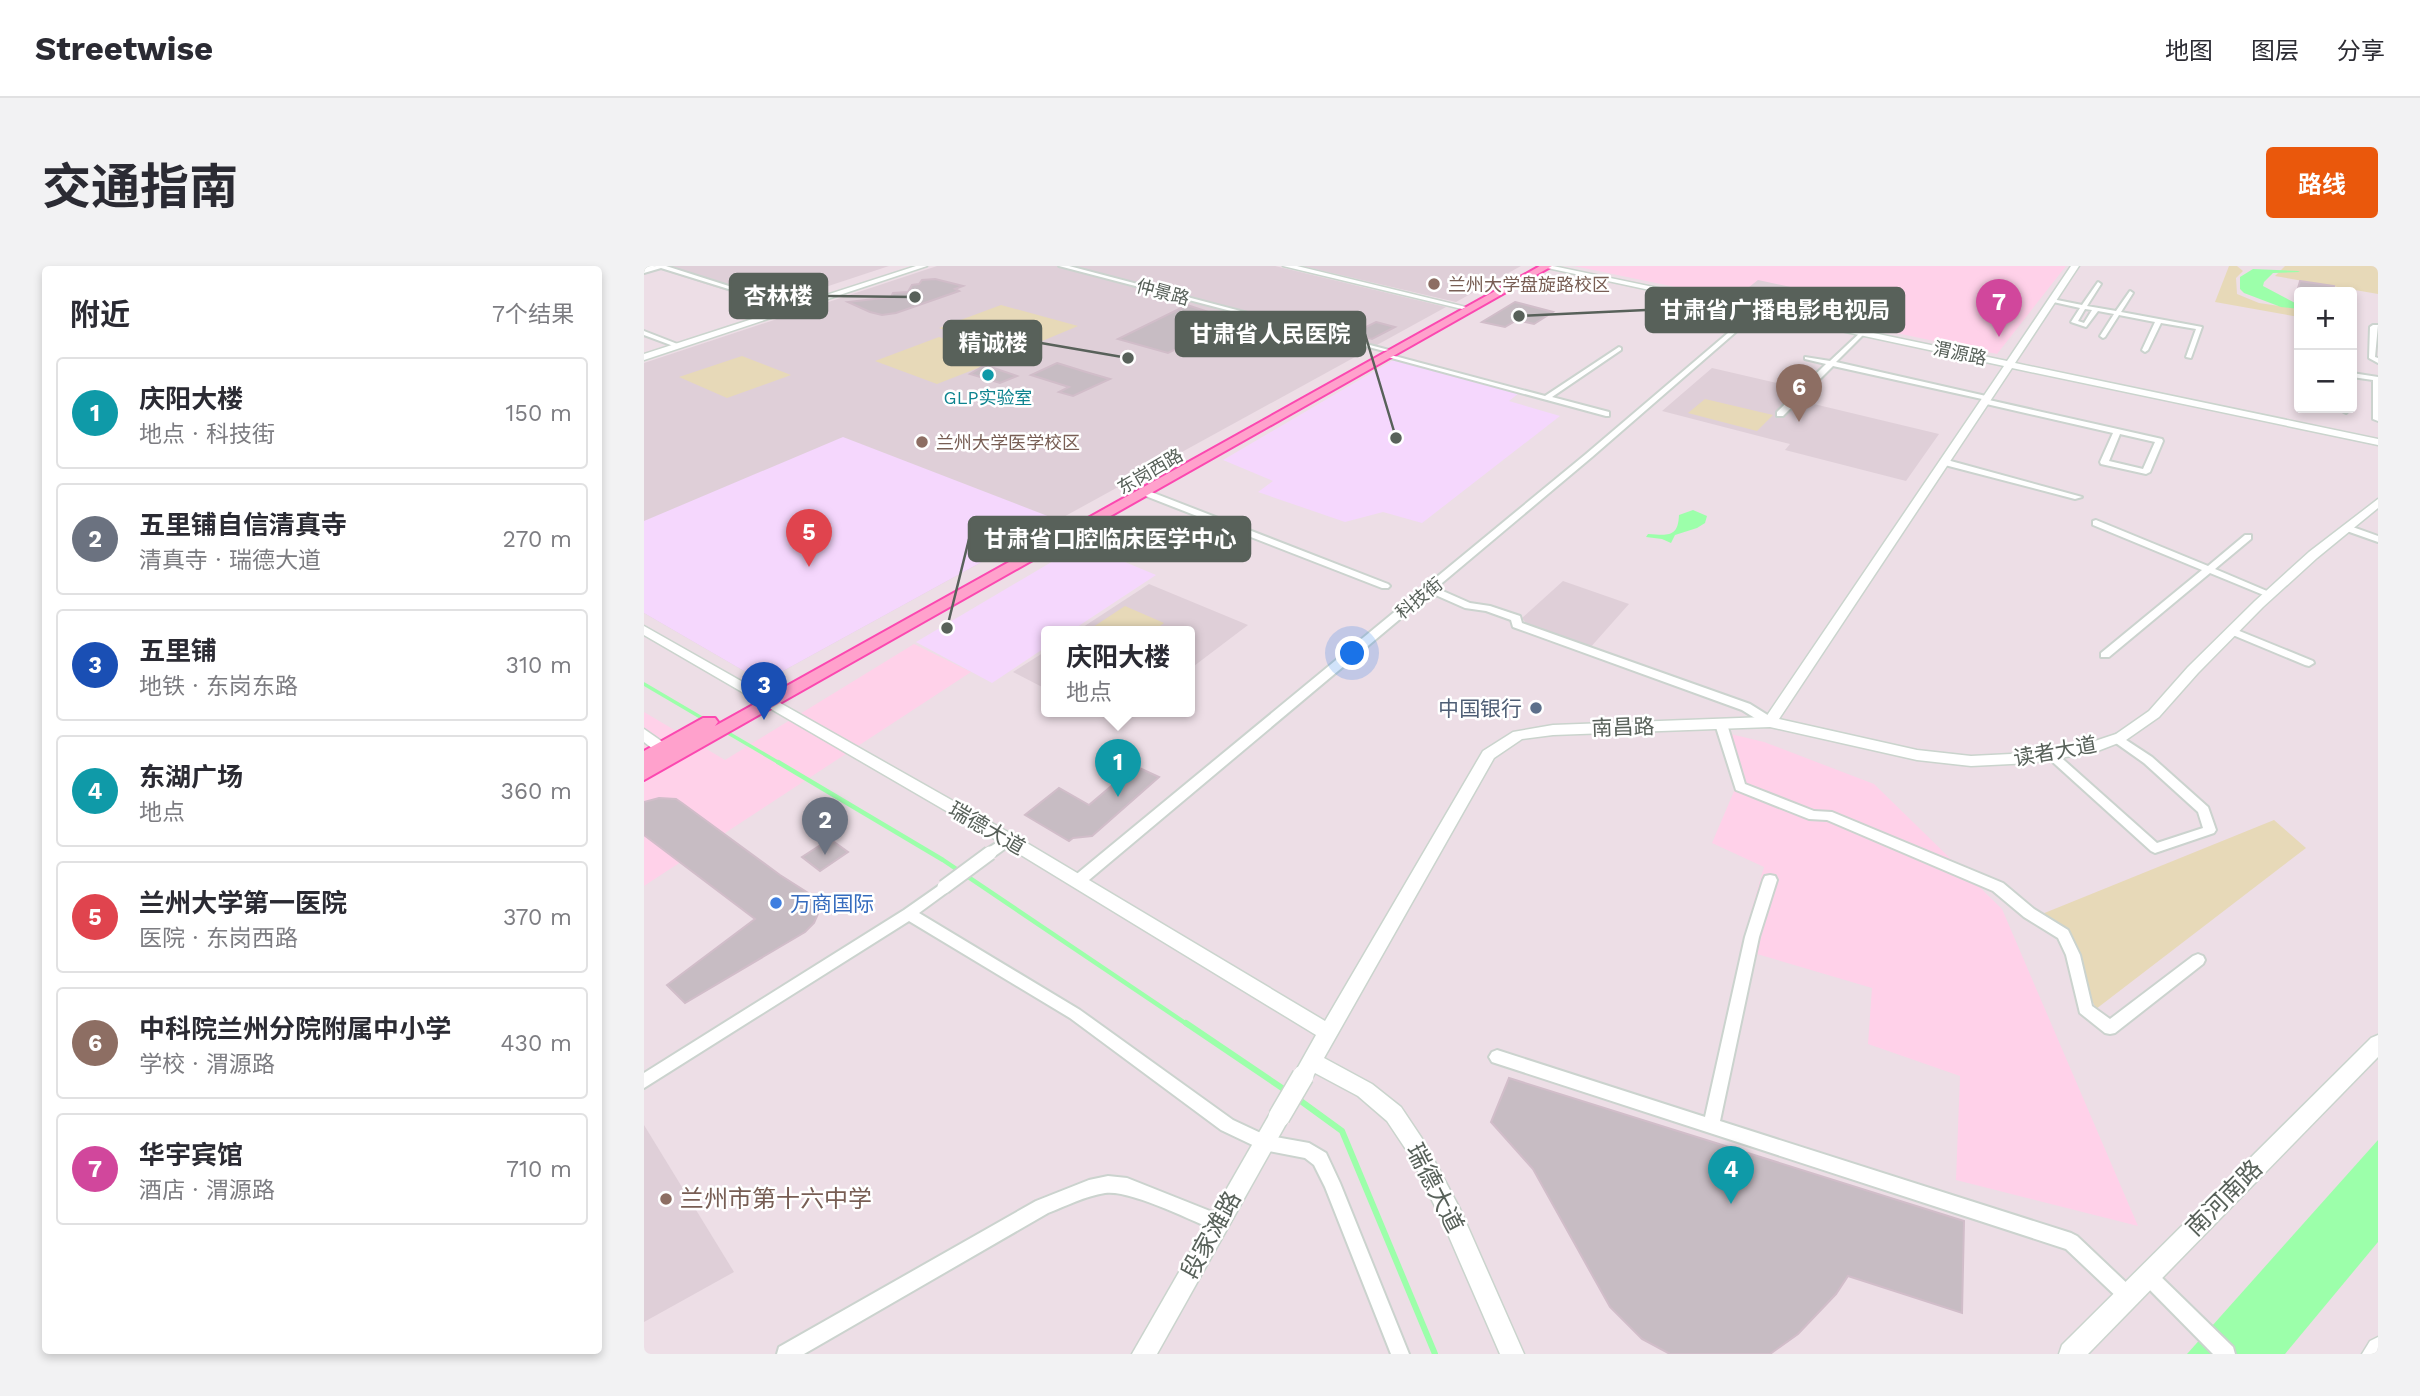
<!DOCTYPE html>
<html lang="zh">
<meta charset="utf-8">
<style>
body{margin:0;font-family:"Work Sans","Noto Sans SC",sans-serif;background:#f2f2f3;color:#2b2b33}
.controls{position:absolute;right:21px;top:21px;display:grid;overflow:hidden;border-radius:7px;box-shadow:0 4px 10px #0003}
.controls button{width:63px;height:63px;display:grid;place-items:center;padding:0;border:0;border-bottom:2px solid #e1e1e2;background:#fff;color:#2b2b33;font:35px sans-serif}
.you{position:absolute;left:709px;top:388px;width:24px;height:24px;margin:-18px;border:5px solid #fff;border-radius:50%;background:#1a73e8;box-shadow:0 0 0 10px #1a73e833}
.badge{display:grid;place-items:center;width:46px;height:46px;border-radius:50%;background:#ea580c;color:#fff;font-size:23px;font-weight:700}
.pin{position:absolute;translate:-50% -58px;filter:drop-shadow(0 2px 4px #0008)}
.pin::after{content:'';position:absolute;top:37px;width:24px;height:21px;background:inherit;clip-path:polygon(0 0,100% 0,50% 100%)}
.popup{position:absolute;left:397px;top:360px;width:154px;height:91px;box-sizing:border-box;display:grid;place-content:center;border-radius:7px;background:#fff;filter:drop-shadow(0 2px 5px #0005);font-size:23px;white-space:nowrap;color:#7c7c81}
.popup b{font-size:26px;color:#2b2b33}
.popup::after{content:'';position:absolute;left:50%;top:100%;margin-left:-14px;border:14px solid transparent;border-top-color:#fff}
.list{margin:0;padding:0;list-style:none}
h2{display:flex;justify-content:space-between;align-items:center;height:91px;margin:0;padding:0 28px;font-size:30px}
h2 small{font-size:23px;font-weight:400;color:#7c7c81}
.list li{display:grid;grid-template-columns:46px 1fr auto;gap:21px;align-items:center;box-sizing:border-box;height:112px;margin:0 14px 14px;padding:0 14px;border:2px solid #e1e1e2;border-radius:7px}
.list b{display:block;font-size:26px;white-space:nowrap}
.list p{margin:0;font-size:23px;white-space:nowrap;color:#7c7c81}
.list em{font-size:23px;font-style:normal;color:#7c7c81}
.map{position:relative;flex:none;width:1734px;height:1088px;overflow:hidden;border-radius:7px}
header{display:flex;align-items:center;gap:42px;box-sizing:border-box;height:98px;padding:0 35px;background:#fff;border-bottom:2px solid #e1e1e2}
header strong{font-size:33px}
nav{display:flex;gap:38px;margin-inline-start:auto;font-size:24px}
.intro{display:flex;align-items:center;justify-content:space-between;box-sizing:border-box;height:168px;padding:0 42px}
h1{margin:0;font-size:49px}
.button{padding:18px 32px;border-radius:7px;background:#ea580c;color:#fff;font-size:24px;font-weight:700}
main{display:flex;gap:42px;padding:0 42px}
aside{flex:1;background:#fff;border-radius:7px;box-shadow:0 4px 10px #0003}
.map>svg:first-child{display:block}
.commercial{fill:#ffd1e9}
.education{fill:#dfcfd8}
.medical{fill:#f5d7fd}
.green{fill:#e7d9b8}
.water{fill:#9cffaa}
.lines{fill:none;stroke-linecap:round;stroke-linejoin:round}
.stream-far2{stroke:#9cffaa;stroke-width:3.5}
.stream-far1{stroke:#9cffaa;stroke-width:4.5}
.stream{stroke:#9cffaa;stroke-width:6}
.building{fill:#c7bcc3;stroke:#d1bdc9;stroke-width:2}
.street-casing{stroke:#cbd3ce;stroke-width:4}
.secondary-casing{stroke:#cad4cd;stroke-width:3}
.primary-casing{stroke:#fc48b0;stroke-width:4}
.street{fill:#fff;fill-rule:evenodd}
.secondary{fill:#fff;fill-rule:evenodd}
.primary{fill:#ffa1cc;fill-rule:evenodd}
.street-bridge-casing{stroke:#cbd3ce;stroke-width:17;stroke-linecap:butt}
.secondary-bridge-casing{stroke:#cad4cd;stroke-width:24;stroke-linecap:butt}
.street-bridge{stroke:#fff;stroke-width:13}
.secondary-bridge{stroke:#fff;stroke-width:21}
.education-dot{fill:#8d6e63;stroke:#fff;stroke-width:2.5}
.culture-dot{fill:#0f9aa8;stroke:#fff;stroke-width:2.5}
.service-dot{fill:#5c6f8a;stroke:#fff;stroke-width:2.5}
.shop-dot{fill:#3f7fe0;stroke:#fff;stroke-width:2.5}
.labels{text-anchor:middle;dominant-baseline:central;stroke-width:5;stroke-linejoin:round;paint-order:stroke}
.far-education-label{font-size:18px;fill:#785e54;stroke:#fff;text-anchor:start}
.far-street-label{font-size:18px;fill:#58615a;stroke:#fff}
.far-culture-label{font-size:18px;fill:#0d838f;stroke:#fff}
.service-label{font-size:21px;fill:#4e5e75;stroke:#fff;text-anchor:end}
.street-label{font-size:21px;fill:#58615a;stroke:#fff}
.shop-label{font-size:21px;fill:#366cbe;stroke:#fff;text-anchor:start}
.near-street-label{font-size:24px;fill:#58615a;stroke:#fff}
.near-education-label{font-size:24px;fill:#785e54;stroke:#fff;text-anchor:start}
.leader{fill:none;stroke:#58615a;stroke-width:2.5}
.callout-dot{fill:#58615a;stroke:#fff;stroke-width:2.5}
.callout{fill:#58615a;stroke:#58615a;stroke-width:2.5}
.callout-label{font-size:23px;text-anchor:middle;font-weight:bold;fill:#fff}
</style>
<header>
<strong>Streetwise</strong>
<nav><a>地图</a><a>图层</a><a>分享</a></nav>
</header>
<div class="intro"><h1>交通指南</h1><a class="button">路线</a></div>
<main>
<aside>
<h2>附近<small>7个结果</small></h2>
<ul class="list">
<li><span class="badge" style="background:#0f9aa8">1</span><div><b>庆阳大楼</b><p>地点 · 科技街</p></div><em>150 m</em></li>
<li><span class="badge" style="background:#6b7280">2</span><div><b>五里铺自信清真寺</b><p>清真寺 · 瑞德大道</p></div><em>270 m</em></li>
<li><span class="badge" style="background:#1a4fb4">3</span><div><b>五里铺</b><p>地铁 · 东岗东路</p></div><em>310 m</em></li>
<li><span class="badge" style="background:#0f9aa8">4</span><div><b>东湖广场</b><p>地点</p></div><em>360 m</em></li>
<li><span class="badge" style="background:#e0444e">5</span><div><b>兰州大学第一医院</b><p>医院 · 东岗西路</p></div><em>370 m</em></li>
<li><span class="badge" style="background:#8d6e63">6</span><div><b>中科院兰州分院附属中小学</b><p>学校 · 渭源路</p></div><em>430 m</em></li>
<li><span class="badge" style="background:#d1479c">7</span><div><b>华宇宾馆</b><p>酒店 · 渭源路</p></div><em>710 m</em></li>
</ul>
</aside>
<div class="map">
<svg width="1734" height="1088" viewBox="0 0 1734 1088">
<rect width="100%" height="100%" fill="#eddee6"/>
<!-- commercial -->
<g class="commercial">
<polygon points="930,0 1422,0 1353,88"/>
<polygon points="270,378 327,406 0,620 0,446 81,494"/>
<polygon points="1074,465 1120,476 1230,518 1358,643 1494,960 1312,914 1316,810 1224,778 1228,722 1096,683 1120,601 1068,577 1091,523"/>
</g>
<!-- education -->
<g class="education">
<polygon points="25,0 245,0 127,39 15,3"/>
<polygon points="293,0 631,0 802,41 119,416 0,347 0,97"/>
<polygon points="658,0 877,0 812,36"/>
<polygon points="1114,14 1170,26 1147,47 1102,38 1116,29 1100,25"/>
<polygon points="1068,102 1158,123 1149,133 1295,168 1262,215 1141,184 1146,178 1018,145"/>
<polygon points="919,315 985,338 945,383 884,360 878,352"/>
<polygon points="505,318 604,359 546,403 546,365 433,365"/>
<polygon points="402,385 402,423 369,406"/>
<polygon points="0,859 90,1006 0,1056"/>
</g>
<!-- medical -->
<g class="medical">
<polygon points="751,93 875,127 865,135 916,150 778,257 739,246 701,256 614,226 629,215 579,194"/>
<polygon points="199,171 414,254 119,416 0,347 0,255"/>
<polygon points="438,278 512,309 427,365 402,365 402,381 348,417 272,376"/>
</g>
<!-- green -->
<g class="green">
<polygon points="1585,0 1593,0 1599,5 1592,12 1593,28 1615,37 1655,43 1655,51 1571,36"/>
<polygon points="1641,0 1734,0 1734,28 1631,10"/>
<polygon points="357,39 434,60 372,86 295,62"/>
<polygon points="295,71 357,93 293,118 231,95"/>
<polygon points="98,90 147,109 83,132 35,111"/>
<polygon points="1061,133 1129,149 1113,165 1044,147"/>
<polygon points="481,340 520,357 510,365 443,365"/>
<polygon points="1630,554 1662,582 1452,743 1419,672 1398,648"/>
</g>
<!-- water -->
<g class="water">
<polygon points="1609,3 1654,5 1656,6 1629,7 1620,16 1619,20 1655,39 1655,43 1637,41 1600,27 1596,23 1596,11"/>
<path d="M1049,244L1063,250L1061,257L1053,262L1031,269L1027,277L1018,273L1002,271L1004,268C1024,269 1034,272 1035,249Z"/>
<polygon points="1734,874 1734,976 1641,1088 1543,1088"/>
</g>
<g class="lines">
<!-- stream-far2 -->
<g class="stream-far2">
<polyline points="0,418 63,455"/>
<polyline points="79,464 137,498"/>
</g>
<!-- stream-far1 -->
<polyline class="stream-far1" points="134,496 299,594 544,759"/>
<!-- stream -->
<g class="stream">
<polyline points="542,757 644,826"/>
<polyline points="654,833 698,865 791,1088"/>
</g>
</g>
<!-- building -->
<g class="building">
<polygon points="291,13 319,20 311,23 315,25 252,47 238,49 226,46 204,36 247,31 249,27 264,26 268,19 275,18 278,14"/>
<polygon points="1656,15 1690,20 1689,26 1653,26"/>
<polygon points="871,36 909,46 890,58 873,54 861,61 838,56"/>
<polygon points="543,39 580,51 551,71 555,72 524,87 474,73"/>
<polygon points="732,56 751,61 728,73 708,68"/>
<polygon points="413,97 442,106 466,113 429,130 415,126 425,121 387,109"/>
<polygon points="341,99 373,110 356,117 326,108"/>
<polygon points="491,500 515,511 448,570 429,572 425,575 381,549 415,522 445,539"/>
<polygon points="15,532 32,533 38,537 136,609 175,634 177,641 170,657 161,666 41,737 23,719 111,653 0,569 0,536"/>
<polygon points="186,573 204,586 176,605 158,591"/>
<polygon points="865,812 1320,955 1318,1047 1204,1010 1192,1028 1154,1068 1126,1088 1026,1088 998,1073 966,1041 889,903 847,856"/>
</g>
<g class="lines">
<!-- street casing -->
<g class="street-casing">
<g id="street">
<polygon points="12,0 22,0 154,42 149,43 17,2 0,7 0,3"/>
<polygon points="415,0 425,0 745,84 740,85"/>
<path d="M1454,16L1457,18L1443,40L1472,45L1486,25L1489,27L1477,46L1558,61L1547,92L1542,91L1552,63L1517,57L1504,84L1501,86L1498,84L1511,56L1475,49L1461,71L1459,72L1456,70L1470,48L1454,45L1442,61L1427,56L1436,42L1405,35L1408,33L1438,39ZM1441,43L1448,44L1440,57L1434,55Z"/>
<polygon points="1111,44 1116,45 948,191 792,322 826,337 846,340 876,350 878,357 1106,438 1130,453 1132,456 1130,459 1122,459 1098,444 869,361 867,354 842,345 821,342 787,327 439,619 429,619 427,615 429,611 942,188"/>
<polygon points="1729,59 1734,59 1731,91 1734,92 1734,97 1725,92 1726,61"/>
<polygon points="0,65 36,79 37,80 32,81 0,69"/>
<path d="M1218,65L1221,67L1192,96L1342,130L1346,132L1345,134L1518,173L1519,175L1506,206L1502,208L1457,198L1456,196L1469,167L1338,137V133L1189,100L1139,150H1133V146L1182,98L1161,93V91L1186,95ZM1476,168L1511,176L1499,203L1465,195Z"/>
<polygon points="975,81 977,82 977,84 908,131 965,146 965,150 962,150 740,90 743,88 901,130"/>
<polygon points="1708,107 1734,111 1734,155 1729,153 1729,114 1708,111"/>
<polygon points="1699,142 1707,142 1702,147 1698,145"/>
<polygon points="1297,194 1303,194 1438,231 1431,233 1297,198"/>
<polygon points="502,224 744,318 746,320 744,322 738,322 499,229 498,227"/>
<polygon points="1452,254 1564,300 1601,269 1607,269 1607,273 1571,303 1630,328 1628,330 1622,330 1566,307 1465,391 1457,391 1457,387 1558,304 1449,259 1449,255"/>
<polygon points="1703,259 1734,270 1734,276 1700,264 1699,262"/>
<polygon points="1588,362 1669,395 1670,397 1665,400 1661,399 1584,367 1584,363"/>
<polygon points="1077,454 1083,458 1101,518 1170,545 1188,546 1359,617 1390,643 1424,664 1436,689 1448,740 1466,753 1549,690 1554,688 1559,690 1561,694 1559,698 1471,767 1466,768 1461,767 1436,747 1422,689 1414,672 1380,651 1349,625 1183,554 1165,553 1092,524 1071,458"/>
<polygon points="1473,468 1508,491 1564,541 1572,564 1570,567 1511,587 1507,585 1402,490 1408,486 1412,487 1513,577 1559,562 1554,546 1500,497 1469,475 1467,472"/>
<polygon points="365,569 369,571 371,574 369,577 351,590 341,590 340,587 341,584"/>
<polygon points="1126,609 1131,610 1133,614 1115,671 1076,855 1427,967 1433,970 1489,1023 1492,1029 1489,1035 1483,1038 1477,1035 1422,983 848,796 845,791 848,786 853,784 1061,851 1101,671 1119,614 1121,610"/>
<polygon points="300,616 305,617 307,621 305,625 275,647 436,744 589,854 621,869 665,877 682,887 696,917 765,1088 747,1088 681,921 670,899 661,892 619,884 577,864 426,752 265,655 0,822 0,807 260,644"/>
<path d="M464,910L483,912L581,951L584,957L581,963L575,966C549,955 485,923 461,927C441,930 422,940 404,947L160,1088H133L135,1081L392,935L445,914Z"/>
<polygon points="1503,1000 1509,1003 1589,1081 1591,1088 1569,1088 1497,1015 1494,1009 1497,1003"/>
</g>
</g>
<!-- secondary casing -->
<g class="secondary-casing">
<g id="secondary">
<polygon points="0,0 12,0 0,4"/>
<polygon points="272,0 283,0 0,94 0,88"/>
<polygon points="639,0 653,0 822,41 818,43"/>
<polygon points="894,0 909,0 1363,95 1427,0 1435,0 1371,97 1734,173 1734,179 1368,102 1135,453 1273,484 1327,490 1387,487 1448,476 1472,468 1505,445 1544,401 1611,335 1665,286 1734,233 1734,242 1673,292 1619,341 1554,407 1515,451 1482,474 1451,486 1387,497 1327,500 1273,494 1126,461 909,469 878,473 850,492 680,792 728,818 757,841 781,877 816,943 880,1088 856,1088 800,959 767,891 743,855 714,830 671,807 666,816 659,819 652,816 649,810 672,769 359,578 0,369 0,360 371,570 681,755 839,485 869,466 909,459 1122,451 1360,100"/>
<polygon points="0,463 33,486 35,490 33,494 23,494 0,476"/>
<polygon points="1734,769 1734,791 1444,1088 1415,1088 1418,1079 1727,772"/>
<polygon points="635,841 642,844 645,851 642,858 513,1088 488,1088 628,844"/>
<polygon points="1734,1071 1734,1088 1718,1088 1726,1075"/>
</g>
</g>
<!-- primary casing -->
<g class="primary-casing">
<polygon id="primary" points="896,0 908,0 0,514 0,485 59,452 71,452 74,456 71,460"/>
</g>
<!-- street -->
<use href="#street" class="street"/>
<!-- secondary -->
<use href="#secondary" class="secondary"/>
<!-- primary -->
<use href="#primary" class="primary"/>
<!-- street-bridge casing -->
<g class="street-bridge-casing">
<polyline id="street-bridge" points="300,621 346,587"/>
</g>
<!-- secondary-bridge casing -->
<g class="secondary-bridge-casing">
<polyline id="secondary-bridge" points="635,851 659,810"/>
</g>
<!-- street-bridge -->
<use href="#street-bridge" class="street-bridge"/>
<!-- secondary-bridge -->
<use href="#secondary-bridge" class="secondary-bridge"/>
</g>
<!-- markers -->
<g class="education-dot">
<circle cx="790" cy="18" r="7"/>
<circle cx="278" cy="176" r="7"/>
<circle cx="22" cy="933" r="7"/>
</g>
<circle class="culture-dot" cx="344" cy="109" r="7"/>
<circle class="service-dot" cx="892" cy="442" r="7"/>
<circle class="shop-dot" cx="132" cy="637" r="7"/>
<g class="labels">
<!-- far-education labels -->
<g class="far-education-label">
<text x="804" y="18">兰州大学盘旋路校区</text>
<text x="292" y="176">兰州大学医学校区</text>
</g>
<!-- far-street labels -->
<g class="far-street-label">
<text transform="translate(519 26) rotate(15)">仲景路</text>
<text transform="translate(1316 87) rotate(12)">渭源路</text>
<text transform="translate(506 205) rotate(-30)">东岗西路</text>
<text transform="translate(775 332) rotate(-39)">科技街</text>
</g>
<!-- far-culture labels -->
<g class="far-culture-label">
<text x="344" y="131">GLP实验室</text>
</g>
<!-- service labels -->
<g class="service-label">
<text x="878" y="442">中国银行</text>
</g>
<!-- street labels -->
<g class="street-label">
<text transform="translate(979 461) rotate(-2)">南昌路</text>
<text transform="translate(1411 485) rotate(-10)">读者大道</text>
<text transform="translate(343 562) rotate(30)">瑞德大道</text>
</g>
<!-- shop labels -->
<g class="shop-label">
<text x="146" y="637">万商国际</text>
</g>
<!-- near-street labels -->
<g class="near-street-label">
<text transform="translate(791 922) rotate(63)">瑞德大道</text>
<text transform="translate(1580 932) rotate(-45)">南河南路</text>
<text transform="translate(567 969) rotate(-61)">段家滩路</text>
</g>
<!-- near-education labels -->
<g class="near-education-label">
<text x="36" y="933">兰州市第十六中学</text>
</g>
</g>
<!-- callouts -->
<path class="leader" d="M271 31L183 30M875 50L1002 44M752 172L721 68M484 92L397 77M303 362L325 273"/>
<g class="callout-dot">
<circle cx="271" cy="31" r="7"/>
<circle cx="875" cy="50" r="7"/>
<circle cx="752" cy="172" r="7"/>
<circle cx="484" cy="92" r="7"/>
<circle cx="303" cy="362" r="7"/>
</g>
<g class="callout">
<rect x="86" y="8" width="97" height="44" rx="7"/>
<rect x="1002" y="22" width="258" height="44" rx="7"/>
<rect x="532" y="46" width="189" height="44" rx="7"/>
<rect x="300" y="55" width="97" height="44" rx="7"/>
<rect x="325" y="251" width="281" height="44" rx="7"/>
</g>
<g class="callout-label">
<text x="134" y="38">杏林楼</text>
<text x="1131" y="52">甘肃省广播电影电视局</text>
<text x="626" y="76">甘肃省人民医院</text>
<text x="349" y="85">精诚楼</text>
<text x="466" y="281">甘肃省口腔临床医学中心</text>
</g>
</svg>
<div class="controls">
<button>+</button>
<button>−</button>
</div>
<div class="you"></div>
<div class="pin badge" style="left:474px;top:531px;background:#0f9aa8">1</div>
<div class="popup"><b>庆阳大楼</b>地点</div>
<div class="pin badge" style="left:181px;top:589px;background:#6b7280">2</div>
<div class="pin badge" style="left:120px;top:454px;background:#1a4fb4">3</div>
<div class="pin badge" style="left:1087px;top:938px;background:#0f9aa8">4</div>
<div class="pin badge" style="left:165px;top:301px;background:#e0444e">5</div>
<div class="pin badge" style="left:1155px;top:156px;background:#8d6e63">6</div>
<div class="pin badge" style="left:1355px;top:71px;background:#d1479c">7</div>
</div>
</main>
